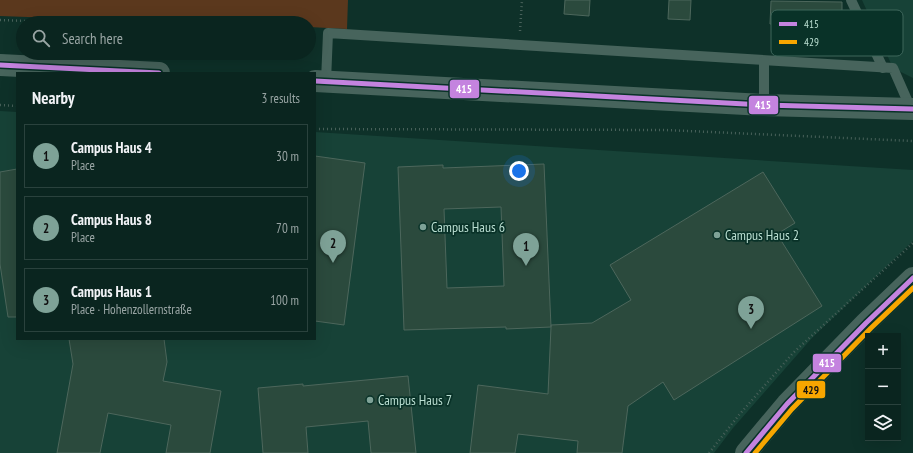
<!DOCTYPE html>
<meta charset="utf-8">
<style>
body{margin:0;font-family:"PT Sans Narrow",sans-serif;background:#18312c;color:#f1f3f6}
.controls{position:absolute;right:12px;bottom:12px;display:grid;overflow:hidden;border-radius:0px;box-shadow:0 4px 16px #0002}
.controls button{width:36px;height:36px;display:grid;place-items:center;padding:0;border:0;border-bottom:1px solid #2a423d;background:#0a251f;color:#f1f3f6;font:20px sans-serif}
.you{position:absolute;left:519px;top:171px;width:14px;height:14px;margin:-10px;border:3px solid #fff;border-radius:50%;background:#1a73e8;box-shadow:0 0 0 6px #1a73e833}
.badge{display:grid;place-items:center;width:26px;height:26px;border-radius:50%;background:#7ea297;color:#111;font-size:13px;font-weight:700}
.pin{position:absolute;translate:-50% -33px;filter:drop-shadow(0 1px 2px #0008)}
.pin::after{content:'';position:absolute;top:21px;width:14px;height:12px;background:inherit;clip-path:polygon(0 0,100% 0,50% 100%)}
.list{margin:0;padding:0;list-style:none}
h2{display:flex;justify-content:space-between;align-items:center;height:52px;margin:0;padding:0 16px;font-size:17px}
h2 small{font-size:13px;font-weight:400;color:#99a5a4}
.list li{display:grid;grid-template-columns:26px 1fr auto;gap:12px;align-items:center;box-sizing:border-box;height:64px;margin:0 8px 8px;padding:0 8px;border:1px solid #2a423d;border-radius:0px}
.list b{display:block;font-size:15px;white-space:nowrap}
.list p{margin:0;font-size:13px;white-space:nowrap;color:#99a5a4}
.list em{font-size:13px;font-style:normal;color:#99a5a4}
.icon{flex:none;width:22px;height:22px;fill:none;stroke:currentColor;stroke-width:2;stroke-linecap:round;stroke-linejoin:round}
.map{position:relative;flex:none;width:913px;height:453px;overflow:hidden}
.search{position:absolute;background:#0a251f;box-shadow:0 4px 16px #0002;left:16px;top:16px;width:300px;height:44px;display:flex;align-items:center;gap:10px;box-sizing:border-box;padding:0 14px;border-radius:22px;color:#99a5a4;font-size:15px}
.panel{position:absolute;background:#0a251f;box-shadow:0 4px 16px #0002;left:16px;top:72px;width:300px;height:268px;border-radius:0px}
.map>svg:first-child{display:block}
.built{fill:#174237}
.green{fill:#5b381d}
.building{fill:#2b4a3d;stroke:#4d675c;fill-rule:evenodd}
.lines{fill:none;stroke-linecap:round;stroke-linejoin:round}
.path{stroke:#48615a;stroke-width:2.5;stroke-dasharray:1 3;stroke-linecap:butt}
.service{stroke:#47645c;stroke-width:10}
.secondary{stroke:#47645c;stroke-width:22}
.bus-1-casing{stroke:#093228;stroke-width:8}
.bus-2-casing{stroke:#093228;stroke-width:8}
.bus-1{stroke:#c483df;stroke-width:5}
.bus-2{stroke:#f7a600;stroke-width:5}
.poi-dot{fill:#7ea297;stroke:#093228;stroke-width:1.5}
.labels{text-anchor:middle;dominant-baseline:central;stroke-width:3.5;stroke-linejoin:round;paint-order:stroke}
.poi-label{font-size:14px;fill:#bbdfd2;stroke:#093228;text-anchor:start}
.key{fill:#093228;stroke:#3e665b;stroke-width:1}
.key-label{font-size:11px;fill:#bbdfd2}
.line-badge{stroke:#093228;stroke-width:1.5}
.badge-label{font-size:11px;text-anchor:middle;font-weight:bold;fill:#fff}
.pale-badge-label{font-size:11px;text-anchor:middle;font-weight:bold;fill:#111}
</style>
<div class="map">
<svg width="913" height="453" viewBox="0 0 913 453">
<rect width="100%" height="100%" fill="#0e3129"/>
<!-- built -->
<g class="built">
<polygon points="862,0 913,0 913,78 893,68"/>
<polygon points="0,111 17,112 17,339 315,339 315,132 913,170 913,241 812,338 733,428 714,453 0,453"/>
</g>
<!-- green -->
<polygon class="green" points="0,0 348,0 347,29 309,27 309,23 193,23 0,16"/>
<!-- building -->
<g class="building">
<polygon points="565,0 590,0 589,16 564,14"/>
<polygon points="669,0 691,0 690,20 668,19"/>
<polygon points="771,1 842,2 842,26 770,24"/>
<polygon points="315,156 365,163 344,325 315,321"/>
<path d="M544,164L551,327V325L592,323L631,300L610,265L763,172L795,223L777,234L822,306L674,400L663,382L628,406L622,453H577L578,441L518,434L515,453H470L478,385L548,394L551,327L506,329V327L404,330L398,167L443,165V168ZM501,207L504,286L447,288L444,209Z"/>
<polygon points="17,169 17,317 8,317 0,264 0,172"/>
<polygon points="69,339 164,339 167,362 163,381 221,391 210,453 166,453 171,425 108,413 100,453 57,453 73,364"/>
<polygon points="408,376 416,453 371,453 368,421 306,427 308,453 263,453 258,388 303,384 303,386"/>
</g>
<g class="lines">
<!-- path -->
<g class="path">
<polyline points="0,20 80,23"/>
<polyline points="520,31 522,0"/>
<polyline points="0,105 17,106"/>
<polyline points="315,129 665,130 913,141"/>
<polyline points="709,453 739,415 793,353 913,243"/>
</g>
<!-- service -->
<g class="service">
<polyline points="851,0 883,68"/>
<polyline points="326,81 328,33 893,68 911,109"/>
<polyline points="764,105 764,61"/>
</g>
<!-- secondary -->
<g class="secondary">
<polyline points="0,65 159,73"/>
<polyline points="315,81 764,105 913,109"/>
<polyline points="746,453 787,404 866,323 913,278"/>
</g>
<!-- bus-1 casing -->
<g class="bus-1-casing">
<g id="bus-1">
<polyline points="0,65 159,73"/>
<polyline points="315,81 764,105 913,109"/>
<polyline points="746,453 787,404 866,323 913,278"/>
</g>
</g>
<!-- bus-2 casing -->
<g class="bus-2-casing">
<polyline id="bus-2" points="755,453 792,409 871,328 913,288"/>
</g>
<!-- bus-1 -->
<use href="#bus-1" class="bus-1"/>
<!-- bus-2 -->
<use href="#bus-2" class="bus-2"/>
</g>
<!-- markers -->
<g class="poi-dot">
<circle cx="423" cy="227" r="4"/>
<circle cx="717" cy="235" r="4"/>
<circle cx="370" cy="400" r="4"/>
</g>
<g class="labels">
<!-- poi labels -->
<g class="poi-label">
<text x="431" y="227">Campus Haus 6</text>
<text x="725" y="235">Campus Haus 2</text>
<text x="378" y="400">Campus Haus 7</text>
</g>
</g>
<!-- legend -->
<rect x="771" y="10" width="132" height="46" rx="6" class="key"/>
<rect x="779" y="22" width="18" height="4" fill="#c483df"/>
<rect x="779" y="40" width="18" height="4" fill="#f7a600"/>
<g class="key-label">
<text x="804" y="28">415</text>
<text x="804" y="46">429</text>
</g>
<g class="line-badge">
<rect x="449" y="79" width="31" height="20" rx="4" fill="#c483df"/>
<rect x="748" y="95" width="31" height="20" rx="4" fill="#c483df"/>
<rect x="812" y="353" width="30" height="20" rx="4" fill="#c483df"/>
<rect x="796" y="380" width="30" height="19" rx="4" fill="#f7a600"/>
</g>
<g class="badge-label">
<text x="464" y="93">415</text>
<text x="763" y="109">415</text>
<text x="827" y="367">415</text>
</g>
<g class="pale-badge-label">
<text x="811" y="394">429</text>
</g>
</svg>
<div class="controls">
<button>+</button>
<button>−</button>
<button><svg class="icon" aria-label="layers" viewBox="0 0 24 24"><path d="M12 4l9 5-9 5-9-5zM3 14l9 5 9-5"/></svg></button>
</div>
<div class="you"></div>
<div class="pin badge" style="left:526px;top:266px">1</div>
<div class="pin badge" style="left:333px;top:263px">2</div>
<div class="pin badge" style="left:751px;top:329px">3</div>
<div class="search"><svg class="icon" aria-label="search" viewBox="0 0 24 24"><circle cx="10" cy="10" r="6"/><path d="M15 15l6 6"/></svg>Search here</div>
<section class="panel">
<h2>Nearby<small>3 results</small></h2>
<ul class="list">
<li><span class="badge">1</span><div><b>Campus Haus 4</b><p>Place</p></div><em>30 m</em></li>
<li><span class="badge">2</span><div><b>Campus Haus 8</b><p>Place</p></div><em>70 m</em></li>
<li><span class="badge">3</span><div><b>Campus Haus 1</b><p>Place · Hohenzollernstraße</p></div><em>100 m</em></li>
</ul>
</section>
</div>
